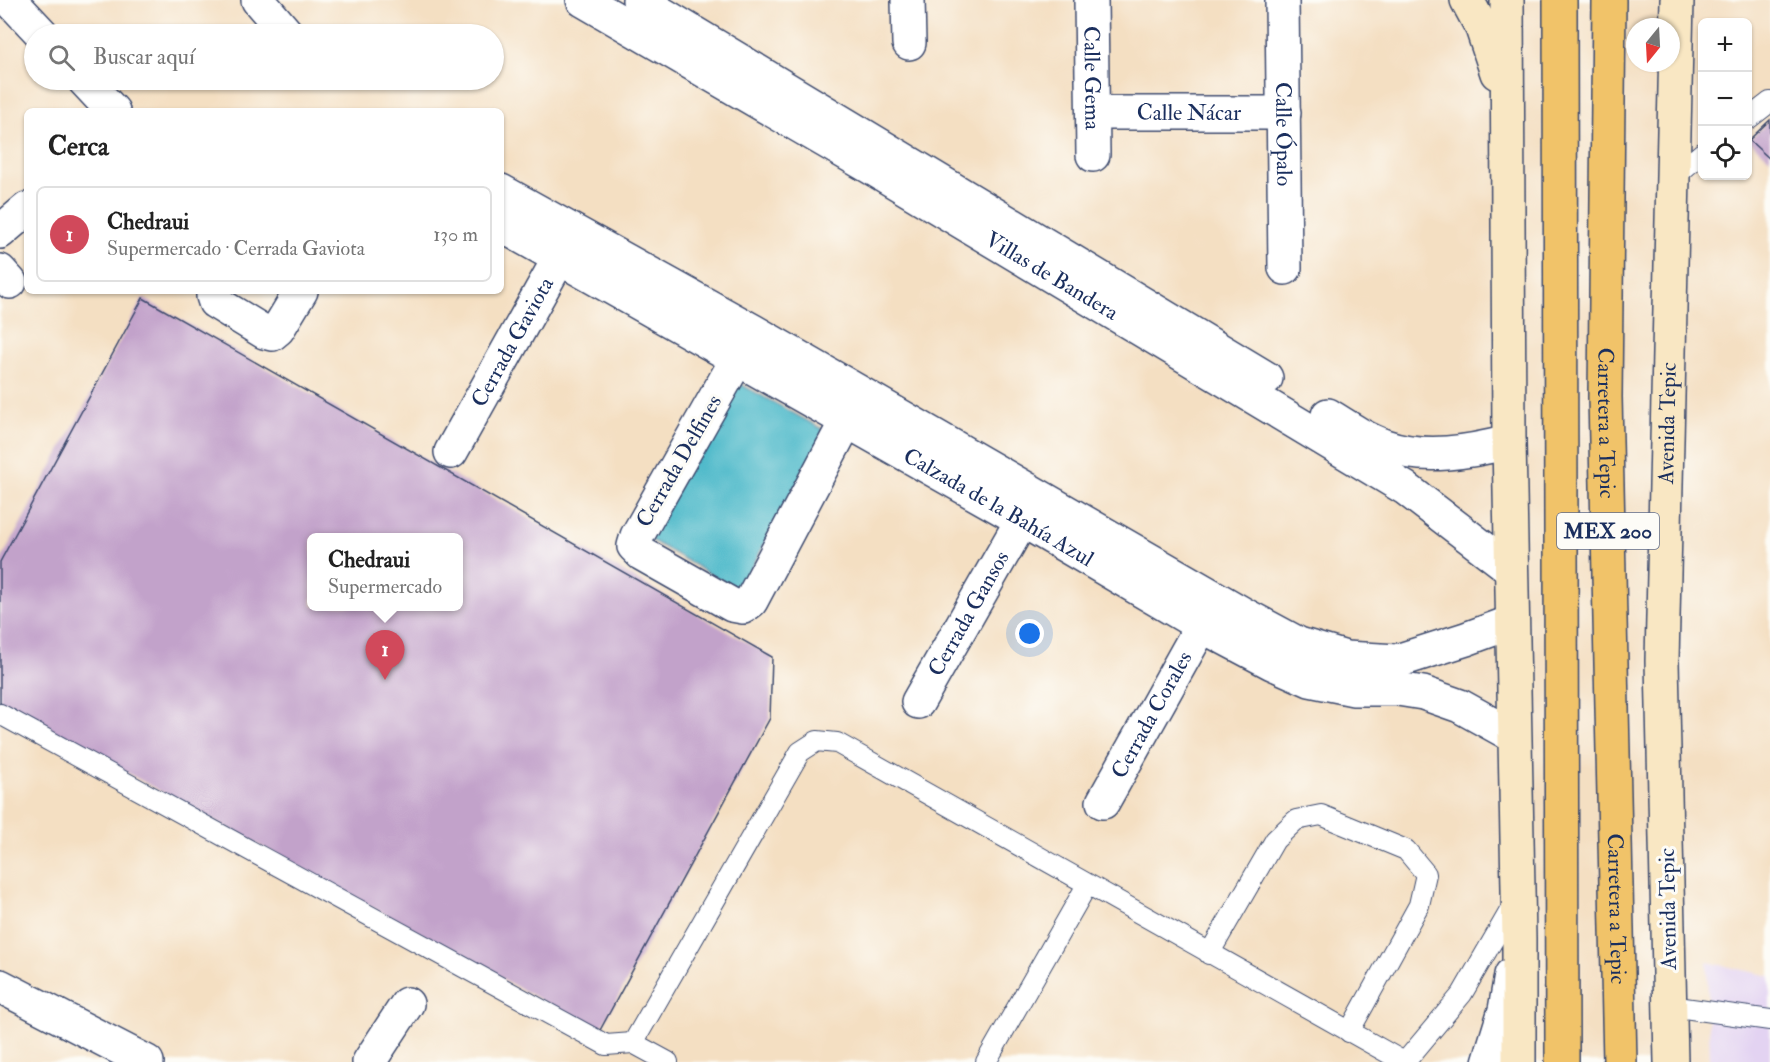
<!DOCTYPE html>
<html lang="es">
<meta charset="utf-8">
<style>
body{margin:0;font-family:"IM FELL Double Pica",serif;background:#f6f6f6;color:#222}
.controls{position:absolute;right:18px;top:18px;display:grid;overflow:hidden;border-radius:9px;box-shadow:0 2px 4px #0004}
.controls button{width:54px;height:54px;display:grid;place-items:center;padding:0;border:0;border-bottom:2px solid #e0e0e0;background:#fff;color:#222;font:30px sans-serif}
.compass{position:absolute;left:1626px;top:18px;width:54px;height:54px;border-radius:50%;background:#fff;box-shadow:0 2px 4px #0004;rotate:198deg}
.you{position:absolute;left:1030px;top:634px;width:21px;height:21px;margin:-15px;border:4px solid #fff;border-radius:50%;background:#1a73e8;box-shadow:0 0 0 9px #1a73e833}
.badge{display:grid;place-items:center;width:39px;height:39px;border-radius:50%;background:#d1495b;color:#fff;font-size:20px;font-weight:700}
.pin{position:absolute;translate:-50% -50px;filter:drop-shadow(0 2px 3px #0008)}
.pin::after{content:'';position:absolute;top:32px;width:21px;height:18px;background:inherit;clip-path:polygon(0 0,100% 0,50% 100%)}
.popup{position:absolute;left:307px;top:533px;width:156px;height:78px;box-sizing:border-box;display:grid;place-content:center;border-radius:9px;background:#fff;filter:drop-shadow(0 2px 4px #0005);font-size:20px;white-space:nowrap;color:#767676}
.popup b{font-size:22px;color:#222}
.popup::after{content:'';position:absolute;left:50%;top:100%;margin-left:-12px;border:12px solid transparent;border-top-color:#fff}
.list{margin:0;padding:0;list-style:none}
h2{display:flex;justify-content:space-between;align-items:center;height:78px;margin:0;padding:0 24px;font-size:26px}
h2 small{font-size:20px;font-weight:400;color:#767676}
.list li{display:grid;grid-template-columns:39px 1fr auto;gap:18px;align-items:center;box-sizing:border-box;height:96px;margin:0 12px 12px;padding:0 12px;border:2px solid #e0e0e0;border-radius:9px}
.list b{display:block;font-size:22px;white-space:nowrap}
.list p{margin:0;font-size:20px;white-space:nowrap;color:#767676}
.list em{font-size:20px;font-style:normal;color:#767676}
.icon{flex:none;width:33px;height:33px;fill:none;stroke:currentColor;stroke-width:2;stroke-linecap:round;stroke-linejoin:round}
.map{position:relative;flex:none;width:1770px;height:1062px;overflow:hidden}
.search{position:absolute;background:#fff;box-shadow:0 2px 4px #0004;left:24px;top:24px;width:480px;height:66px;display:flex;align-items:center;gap:15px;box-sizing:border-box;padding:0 21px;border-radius:33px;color:#767676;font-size:22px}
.panel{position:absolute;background:#fff;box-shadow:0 2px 4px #0004;left:24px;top:108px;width:480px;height:186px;border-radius:9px}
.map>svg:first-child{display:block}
.built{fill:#e3d3f2}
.water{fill:#4fbaca;stroke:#357494;stroke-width:1.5}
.building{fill:#c2a2ca;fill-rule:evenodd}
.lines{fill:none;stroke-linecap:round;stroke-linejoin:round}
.service-casing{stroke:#3c496d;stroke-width:22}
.minor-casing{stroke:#3c496d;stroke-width:36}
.tertiary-casing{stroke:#3c496d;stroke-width:36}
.secondary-casing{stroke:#3c496d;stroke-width:36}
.trunk-casing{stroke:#3c496d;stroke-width:36}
.service{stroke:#fff;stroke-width:20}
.minor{stroke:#fff;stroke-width:33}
.tertiary{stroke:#fff;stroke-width:33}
.secondary{stroke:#f9e7c3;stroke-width:33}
.trunk{stroke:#f1c369;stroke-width:33}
.labels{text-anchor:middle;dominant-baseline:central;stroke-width:6;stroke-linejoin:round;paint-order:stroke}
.shield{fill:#fdfcf7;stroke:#5f6c8c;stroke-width:1.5}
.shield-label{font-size:21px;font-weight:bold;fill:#1b2f5e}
.street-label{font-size:22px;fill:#1b2f5e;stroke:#fdfcf7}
</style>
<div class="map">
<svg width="1770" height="1062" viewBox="0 0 1770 1062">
<rect width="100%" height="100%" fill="#fdfcf7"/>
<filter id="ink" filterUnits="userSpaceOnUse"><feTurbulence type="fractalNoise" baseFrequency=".0167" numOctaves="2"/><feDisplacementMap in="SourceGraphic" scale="12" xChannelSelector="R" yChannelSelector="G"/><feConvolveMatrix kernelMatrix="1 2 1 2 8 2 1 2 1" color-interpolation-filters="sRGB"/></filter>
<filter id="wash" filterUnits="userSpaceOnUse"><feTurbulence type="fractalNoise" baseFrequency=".008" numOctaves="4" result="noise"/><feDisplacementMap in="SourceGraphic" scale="24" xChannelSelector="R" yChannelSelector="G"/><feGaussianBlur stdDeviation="1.35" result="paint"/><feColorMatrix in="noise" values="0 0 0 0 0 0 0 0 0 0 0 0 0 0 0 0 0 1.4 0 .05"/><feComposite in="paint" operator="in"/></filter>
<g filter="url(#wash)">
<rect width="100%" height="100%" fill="#f4dfc2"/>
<!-- built -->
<polygon class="built" points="1707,962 1770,976 1770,1062 1710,1062"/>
<!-- water -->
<polygon class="water" points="735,381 826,431 739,591 649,539"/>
<g id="blocks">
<!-- building -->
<g class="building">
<polygon points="1770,120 1770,159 1749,140"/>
<path d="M143,298L772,657L770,718L599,1032L0,703V562ZM312,538H458V606H312Z"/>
</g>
</g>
</g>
<g filter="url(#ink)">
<use href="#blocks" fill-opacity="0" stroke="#3c496d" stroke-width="1.5"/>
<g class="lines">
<!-- service casing -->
<g class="service-casing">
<g id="service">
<polyline points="1748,119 1770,102"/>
<polyline points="1673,178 1702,153"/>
<polyline points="0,714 606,1045 633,1043 668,1062"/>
<polyline points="1209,954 1275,840 1296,820 1321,815 1406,850 1426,874 1419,905 1349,1032"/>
<polyline points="1670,1006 1770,1020"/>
<polyline points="633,1043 800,752 817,741 837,743 1404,1062"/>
<polyline points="986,1062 1087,885"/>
<polyline points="1405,1062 1462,994 1515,902"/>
</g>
</g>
<!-- minor casing -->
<g class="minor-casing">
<g id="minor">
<polyline points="10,0 42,34"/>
<polyline points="258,0 287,34"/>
<path id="s1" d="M583,0L877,171L1405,488L1511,569"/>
<polyline points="639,0 1266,378"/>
<polyline points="908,0 909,43"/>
<path id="s2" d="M1091,0L1093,155"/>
<path id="s3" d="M1282,0L1285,268"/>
<polyline points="84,80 113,111"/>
<path id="s4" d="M1093,113H1284"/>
<polyline points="501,191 753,331 1245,615 1299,644 1346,658 1397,661 1466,639 1512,622"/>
<path id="s5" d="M501,225L1022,520L1202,626L1272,663L1310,680L1354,689H1398L1423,693L1460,706L1514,736"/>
<polyline points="0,232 27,209"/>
<polyline points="0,271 10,282"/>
<polyline points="215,291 213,296 215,302 264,332 272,334 278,329 301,291"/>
<polyline points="748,340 637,536 634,546 642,554 732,605 743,607 751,601 847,420"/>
<path d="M1328,415C1347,427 1365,439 1385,446C1425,460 1469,452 1509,442"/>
<path id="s6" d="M451,452L570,239"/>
<path id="s7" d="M918,702L1033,501"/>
<path id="s8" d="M1103,802L1212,607"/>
<polyline points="0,986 147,1062"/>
<polyline points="369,1062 407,1004"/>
</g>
</g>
<!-- tertiary casing -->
<g class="tertiary-casing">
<polyline id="tertiary" points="1489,1062 1505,1010 1511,975"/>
</g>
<!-- secondary casing -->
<g class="secondary-casing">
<g id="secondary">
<polyline points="1467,0 1482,28 1497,73"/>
<polyline points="1507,0 1509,442 1519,938 1519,1062"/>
<path id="s9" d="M1671,1062L1662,661L1677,0"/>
</g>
</g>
<!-- trunk casing -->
<g class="trunk-casing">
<g id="trunk">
<polyline points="1560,0 1562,1062"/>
<path id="s10" d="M1609,0L1605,397L1620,1062"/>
</g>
</g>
<!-- service -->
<use href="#service" class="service"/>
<!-- minor -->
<use href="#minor" class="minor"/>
<!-- tertiary -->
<use href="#tertiary" class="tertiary"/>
<!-- secondary -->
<use href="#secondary" class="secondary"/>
<!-- trunk -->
<use href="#trunk" class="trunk"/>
</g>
</g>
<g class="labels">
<!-- shield labels -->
<rect class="shield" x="1557" y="513" width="102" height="36" rx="4.5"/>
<g class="shield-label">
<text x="1608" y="531">MEX 200</text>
</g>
<!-- street labels -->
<g class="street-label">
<text stroke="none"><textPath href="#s2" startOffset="78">Calle Gema</textPath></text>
<text stroke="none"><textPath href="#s4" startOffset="96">Calle Nácar</textPath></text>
<text stroke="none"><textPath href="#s3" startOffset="134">Calle Ópalo</textPath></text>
<text stroke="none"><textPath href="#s1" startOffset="544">Villas de Bandera</textPath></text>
<text stroke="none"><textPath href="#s6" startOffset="126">Cerrada Gaviota</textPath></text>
<text stroke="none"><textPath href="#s10" startOffset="423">Carretera a Tepic</textPath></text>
<text stroke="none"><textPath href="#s9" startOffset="639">Avenida Tepic</textPath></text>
<text transform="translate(679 461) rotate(-60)">Cerrada Delfines</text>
<text stroke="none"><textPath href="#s5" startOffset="572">Calzada de la Bahía Azul</textPath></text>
<text stroke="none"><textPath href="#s7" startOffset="102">Cerrada Gansos</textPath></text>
<text stroke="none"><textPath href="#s8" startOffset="100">Cerrada Corales</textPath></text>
<text stroke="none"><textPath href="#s10" startOffset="909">Carretera a Tepic</textPath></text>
<text transform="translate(1668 909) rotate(-91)">Avenida Tepic</text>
</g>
</g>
</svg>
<div class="controls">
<button>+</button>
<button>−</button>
<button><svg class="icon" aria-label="locate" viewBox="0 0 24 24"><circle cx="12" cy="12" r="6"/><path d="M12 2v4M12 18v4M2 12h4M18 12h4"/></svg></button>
</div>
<svg class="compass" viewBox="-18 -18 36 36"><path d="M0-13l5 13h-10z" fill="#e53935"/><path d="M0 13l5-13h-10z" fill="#767676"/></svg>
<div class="you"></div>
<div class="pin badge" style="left:385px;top:680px">1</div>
<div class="popup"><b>Chedraui</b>Supermercado</div>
<div class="search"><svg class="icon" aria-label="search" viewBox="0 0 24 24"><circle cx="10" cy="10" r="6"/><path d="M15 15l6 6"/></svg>Buscar aquí</div>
<section class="panel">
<h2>Cerca<small></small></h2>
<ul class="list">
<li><span class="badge">1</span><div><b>Chedraui</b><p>Supermercado · Cerrada Gaviota</p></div><em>130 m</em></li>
</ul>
</section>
</div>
